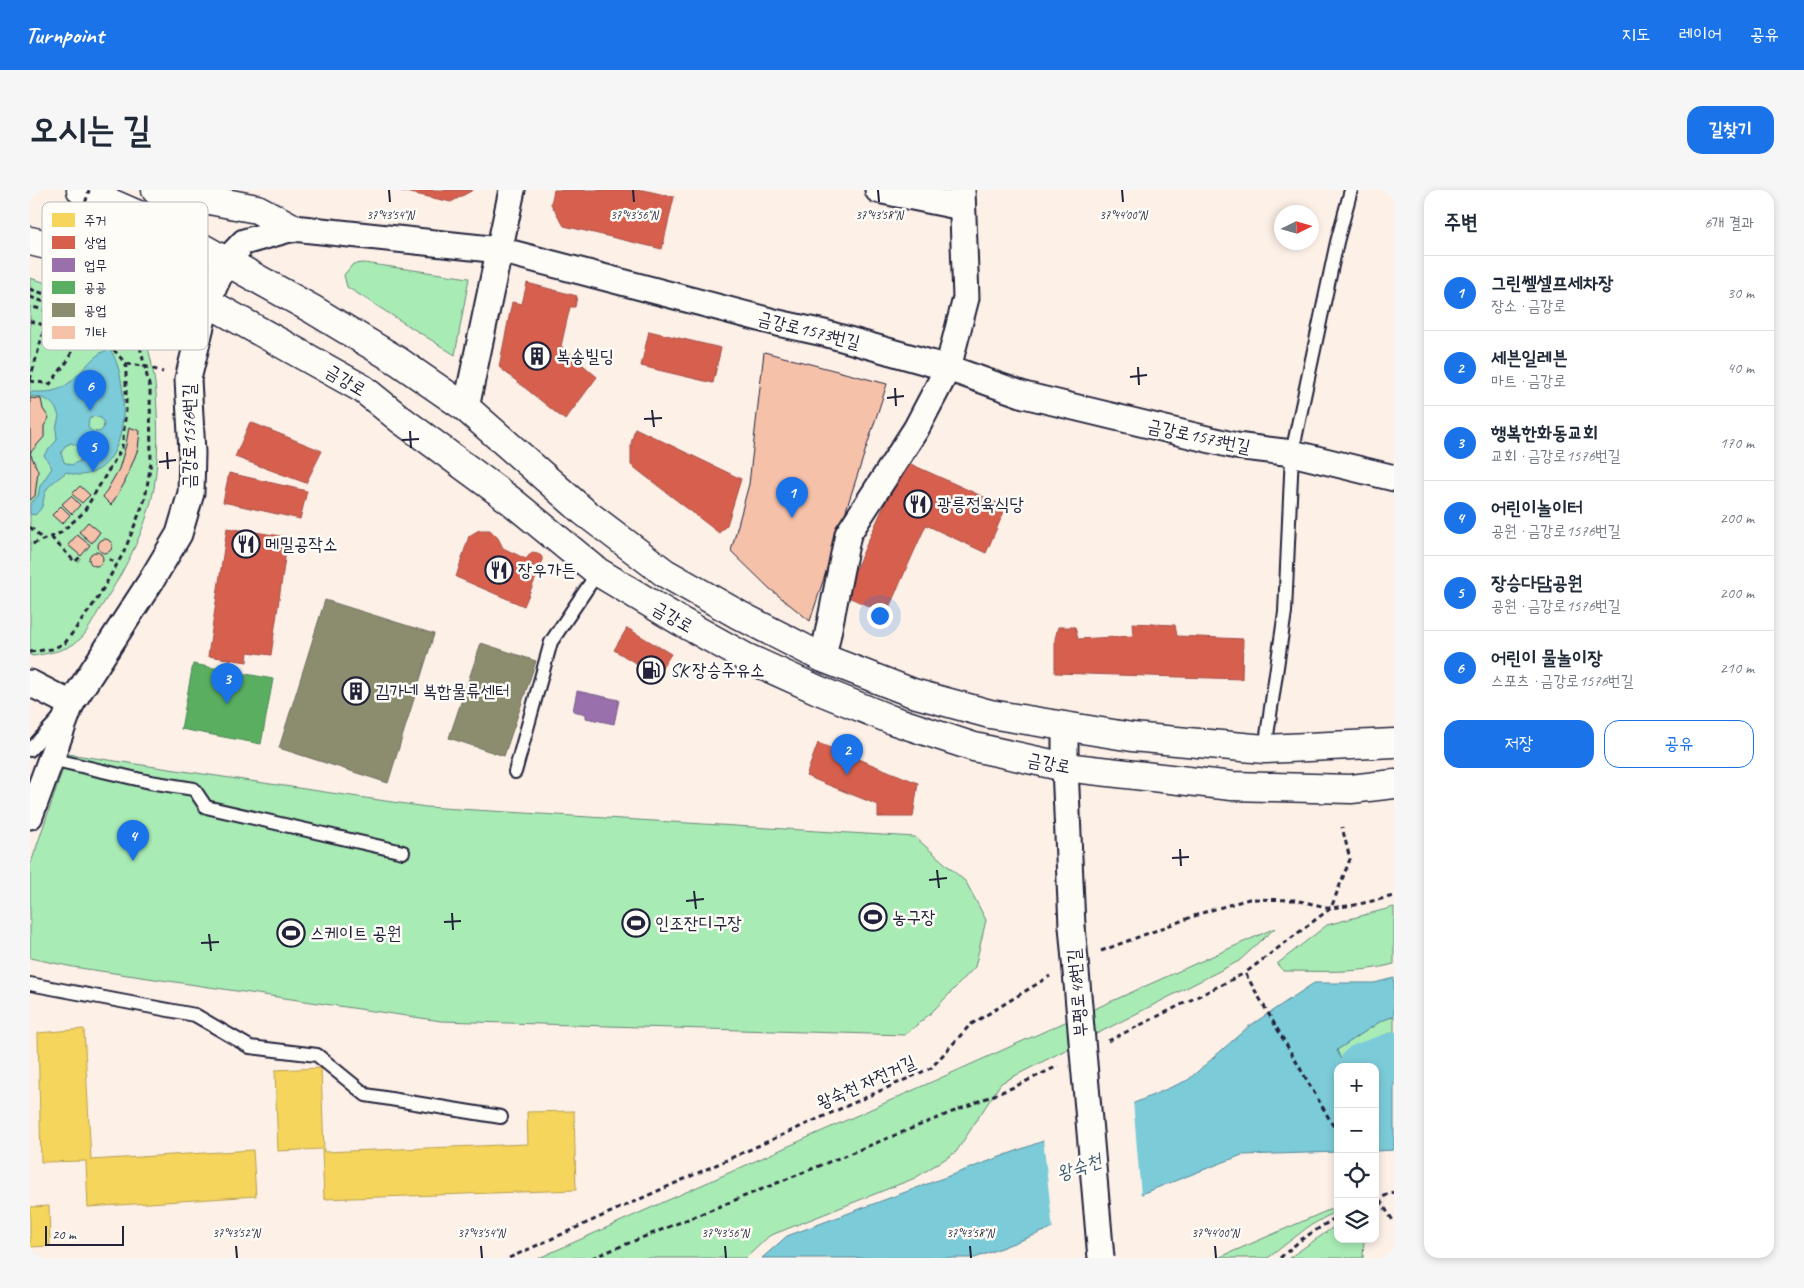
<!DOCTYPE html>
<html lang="ko">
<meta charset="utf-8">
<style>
body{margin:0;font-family:Caveat,"Poor Story",sans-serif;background:#f6f6f7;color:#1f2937}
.controls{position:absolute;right:15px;bottom:15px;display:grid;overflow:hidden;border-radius:10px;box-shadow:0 2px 8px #0003}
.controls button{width:45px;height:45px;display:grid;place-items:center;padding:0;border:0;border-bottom:1px solid #e0e1e3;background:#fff;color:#1f2937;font:25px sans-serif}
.compass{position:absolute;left:1244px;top:15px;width:45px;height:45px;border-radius:50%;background:#fff;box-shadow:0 2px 8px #0003;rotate:85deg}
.scale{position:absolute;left:15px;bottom:12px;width:79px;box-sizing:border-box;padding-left:5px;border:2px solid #22223b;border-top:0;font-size:14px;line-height:18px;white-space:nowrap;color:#22223b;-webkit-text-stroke:4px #fdfcf7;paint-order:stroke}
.you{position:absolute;left:849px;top:425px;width:18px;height:18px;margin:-12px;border:4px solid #fff;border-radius:50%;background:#1a73e8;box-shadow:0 0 0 8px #1a73e833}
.badge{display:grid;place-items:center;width:32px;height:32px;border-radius:50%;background:#1a73e8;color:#fff;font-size:16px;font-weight:700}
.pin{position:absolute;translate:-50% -41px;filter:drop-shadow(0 1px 2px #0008)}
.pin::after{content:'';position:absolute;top:26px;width:18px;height:15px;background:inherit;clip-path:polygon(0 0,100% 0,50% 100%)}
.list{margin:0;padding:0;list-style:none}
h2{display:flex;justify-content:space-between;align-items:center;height:65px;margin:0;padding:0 20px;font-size:21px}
h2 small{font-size:16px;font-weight:400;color:#747a83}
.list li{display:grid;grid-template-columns:32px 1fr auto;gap:15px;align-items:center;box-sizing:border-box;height:75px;padding:0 20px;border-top:1px solid #e0e1e3}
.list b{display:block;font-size:19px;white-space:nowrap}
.list p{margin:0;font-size:16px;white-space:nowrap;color:#747a83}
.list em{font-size:16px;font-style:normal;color:#747a83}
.actions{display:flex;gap:10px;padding:15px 20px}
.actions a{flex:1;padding:11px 0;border:1px solid #1a73e8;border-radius:15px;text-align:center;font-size:18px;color:#1a73e8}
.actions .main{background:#1a73e8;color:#fff}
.icon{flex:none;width:28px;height:28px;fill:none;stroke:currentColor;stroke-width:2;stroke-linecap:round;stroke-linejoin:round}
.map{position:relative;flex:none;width:1364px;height:1068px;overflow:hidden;border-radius:15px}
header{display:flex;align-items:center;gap:30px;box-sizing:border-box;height:70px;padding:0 25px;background:#1a73e8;color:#fff}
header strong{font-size:24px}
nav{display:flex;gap:28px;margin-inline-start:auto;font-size:18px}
.intro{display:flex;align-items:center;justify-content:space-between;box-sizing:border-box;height:120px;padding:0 30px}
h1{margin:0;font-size:35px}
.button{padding:12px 22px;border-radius:15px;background:#1a73e8;color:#fff;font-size:18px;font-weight:700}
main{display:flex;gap:30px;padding:0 30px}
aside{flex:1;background:#fff;border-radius:15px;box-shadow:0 2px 8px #0003}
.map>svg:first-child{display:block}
.green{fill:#a9ebb4;stroke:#668678}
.water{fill:#7bcbd8;stroke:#578799;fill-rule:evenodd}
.pier{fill:#fcf0e7}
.homes{fill:#f6d55c;stroke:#b69f52}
.shops{fill:#d6604d;stroke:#a04d48}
.offices{fill:#9970ab;stroke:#755989}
.public{fill:#5aae61;stroke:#498456}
.industry{fill:#8c8c6e;stroke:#6c6c5f}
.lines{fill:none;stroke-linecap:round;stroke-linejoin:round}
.river{stroke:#7bcbd8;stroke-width:48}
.building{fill:#f6c1a9;stroke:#22223b}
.lane-casing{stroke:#22223b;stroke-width:16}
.street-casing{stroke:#22223b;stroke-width:29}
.secondary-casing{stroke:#22223b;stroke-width:31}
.path{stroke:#22223b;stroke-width:3;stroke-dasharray:5 4;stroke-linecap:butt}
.lane{stroke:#fdfcf7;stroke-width:12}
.street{stroke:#fdfcf7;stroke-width:25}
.secondary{stroke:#fdfcf7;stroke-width:28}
.street-bridge-casing{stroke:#22223b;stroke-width:29;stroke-linecap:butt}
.path-bridge{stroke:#22223b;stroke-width:3;stroke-dasharray:5 4;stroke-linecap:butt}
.street-bridge{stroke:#fdfcf7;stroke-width:25}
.ticks{fill:none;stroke:#22223b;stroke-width:2}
.labels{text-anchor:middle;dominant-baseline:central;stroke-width:5;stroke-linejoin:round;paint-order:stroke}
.street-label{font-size:18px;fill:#22223b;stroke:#fdfcf7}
.poi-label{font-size:18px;fill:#22223b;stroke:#fdfcf7;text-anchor:start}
.water-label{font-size:19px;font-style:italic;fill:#415d72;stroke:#fdfcf7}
.key{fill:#fdfcf7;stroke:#bbbbbf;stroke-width:1}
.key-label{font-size:14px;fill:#22223b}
.ticks-label{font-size:12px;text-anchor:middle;fill:#22223b;stroke:#fdfcf7;stroke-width:5;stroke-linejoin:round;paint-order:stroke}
</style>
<header>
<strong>Turnpoint</strong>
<nav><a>지도</a><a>레이어</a><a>공유</a></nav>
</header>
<div class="intro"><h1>오시는 길</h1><a class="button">길찾기</a></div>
<main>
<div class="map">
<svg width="1364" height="1068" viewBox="0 0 1364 1068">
<rect width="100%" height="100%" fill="#fcf0e7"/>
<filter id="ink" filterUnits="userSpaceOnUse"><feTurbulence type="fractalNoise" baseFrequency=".02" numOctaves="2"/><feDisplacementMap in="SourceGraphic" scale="10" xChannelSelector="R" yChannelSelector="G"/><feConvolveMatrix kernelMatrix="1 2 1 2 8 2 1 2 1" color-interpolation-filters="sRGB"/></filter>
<g filter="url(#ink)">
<!-- green -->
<g class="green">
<polygon points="334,73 439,88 425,165 317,97 314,85 323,74"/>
<path d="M0,88C35,99 89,109 111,141C119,152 125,189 126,203C128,235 129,266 124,298C116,342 92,385 68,422C63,430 57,444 49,450C37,461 19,463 3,466L0,465Z"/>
<polygon points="38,564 396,617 885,647 936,692 956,730 945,777 902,822 875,845 411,831 43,777 0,768 0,676"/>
<path d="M1364,717V774C1328,784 1290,781 1253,781L1247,774L1297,735Z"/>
<polygon points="1245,738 1209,771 971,893 926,962 885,988 739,1046 716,1068 509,1068"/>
<polygon points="1364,826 1364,885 1345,888 1345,877 1314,877 1307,860 1351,831"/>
<polygon points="1308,1016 1308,1020 1278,1037 1238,1068 1188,1068"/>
<polygon points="1308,1034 1308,1049 1334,1049 1333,1068 1259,1068"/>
</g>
<!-- water -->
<g class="water">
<path d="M80,159C101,191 102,286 48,285C44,285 40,283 36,282C30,288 18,294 15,303C12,314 15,316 5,325L0,324V314L8,306L10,296L22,278L14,265L27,250L26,239L29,226C24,211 15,207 0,206V202C10,202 22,203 31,198C50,189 60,164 80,159ZM60,189L68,195C71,203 67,210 58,211L51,209C47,204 47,198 51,193ZM63,226L71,228L74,233L73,239L69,242L61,241L58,237L59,229ZM41,253L50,257L52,264L50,271L41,275L34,272L31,263L35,256Z"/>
<polygon points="1364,788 1364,826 1351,831 1307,860 1314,877 1308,877 1308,962 1212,965 945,1068 732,1068 757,1046 1032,944 1158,890 1218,837 1284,793 1344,793"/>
<polygon points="1364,885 1364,960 1345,961 1345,888"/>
</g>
<!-- pier -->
<polygon class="pier" points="1103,911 1111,1006 1023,1041 1013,948"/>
<!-- homes -->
<g class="homes">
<polygon points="54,839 61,970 223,960 226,1006 58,1017 56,971 11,972 8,843"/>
<polygon points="291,878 294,962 498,954 497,922 544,921 546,1000 294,1009 292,959 248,961 245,880"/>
<polygon points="19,1016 20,1056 0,1057 0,1017"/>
</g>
<!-- shops -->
<g class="shops">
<polygon points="367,0 443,0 421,12"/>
<polygon points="524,0 613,0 644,7 632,59 534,36 521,14"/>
<polygon points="497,93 547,106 545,117 540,117 531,156 567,187 535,230 469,177 482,112 492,114"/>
<polygon points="619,141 691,158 683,193 611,176"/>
<polygon points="220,232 292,261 276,293 205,267"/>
<polygon points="605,238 711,289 697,335 689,343 601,275 601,254"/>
<polygon points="874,271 976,317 956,363 896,335 856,424 814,405"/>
<polygon points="199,283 277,301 270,329 193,312"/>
<polygon points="197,338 258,347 241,465 218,462 217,472 178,466"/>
<polygon points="449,340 460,340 468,348 473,358 496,369 502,362 508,363 512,367 512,373 494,416 426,387 439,346"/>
<polygon points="1102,433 1145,435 1147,446 1213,449 1212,489 1025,483 1025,449 1028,437 1045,437 1048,449 1103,446"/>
<polygon points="597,438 641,464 627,486 584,460"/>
<polygon points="788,553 888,593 883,627 848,627 848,615 776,586"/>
</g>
<!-- offices -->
<polygon class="offices" points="547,501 589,510 584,534 556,528 556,524 543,521"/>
<!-- public -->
<polygon class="public" points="163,474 243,489 231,554 151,539"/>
<!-- industry -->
<g class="industry">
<polygon points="295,410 404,444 358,593 249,558"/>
<polygon points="451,453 506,471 474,566 419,548"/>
</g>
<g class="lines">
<!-- river -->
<polyline class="river" points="1333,877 1364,866"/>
</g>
<!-- building -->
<g class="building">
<polygon points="734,162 857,194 780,431 739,398 701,361 719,294"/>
<polygon points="0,208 11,209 13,219 19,228 14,236 14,247 0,263 8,281 5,306 0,310"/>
<polygon points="99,237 110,241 108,259 94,294 81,315 73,307 89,279 96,255"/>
<polygon points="50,296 60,305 52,313 42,304"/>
<polygon points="41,306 50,315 42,324 32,314"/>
<polygon points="31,316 40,325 32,334 22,325"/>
<polygon points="58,332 70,342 62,353 49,342"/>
<polygon points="47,345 60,355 51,366 38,355"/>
<circle cx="75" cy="356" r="7"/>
<circle cx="66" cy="369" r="7"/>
</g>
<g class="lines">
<!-- lane casing -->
<g class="lane-casing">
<g id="lane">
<polyline points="1235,559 1255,422 1262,263 1307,52 1321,0"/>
<polyline points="0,560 30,527"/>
<polyline points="21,569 120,592 164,599 176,617 373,662"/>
<polyline points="485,582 521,452 568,382"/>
<polyline points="0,794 165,825 220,857 287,865 336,905 471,927"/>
</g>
</g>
<!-- street casing -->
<g class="street-casing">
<g id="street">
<polyline points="848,0 932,17"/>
<polyline points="436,218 482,0"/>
<polyline points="793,468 818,344 886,239 918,178 936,108 932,0"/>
<polyline points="0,493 41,514 121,391 149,344 161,303 162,263 158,189 177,112 196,71 214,52 263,38 470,60 748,133 794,143 918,178 994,205 1206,256 1262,263 1364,288"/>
<polyline points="1035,537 1035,577 1042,736"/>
<polyline points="0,626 41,514"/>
</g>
</g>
<!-- secondary casing -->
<g class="secondary-casing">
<g id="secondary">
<polyline points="51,0 131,35 282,119 368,171 436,218 553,321 635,383 709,425 793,468 883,503 960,524 1102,547 1235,559 1364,553"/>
<polyline points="126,0 227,19 263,38"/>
<polyline points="0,51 56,64 177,112 333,199 370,229 480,310 568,382 650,431 715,467 788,500 862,530 944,557 1035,577 1202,596 1321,599 1364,594"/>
</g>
</g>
<!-- path -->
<g class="path">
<polyline points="0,99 47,115 42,129 0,116"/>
<polyline points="0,107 44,122"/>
<polyline points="0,131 48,145 60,146 78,153 96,174 96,220 92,258 53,323 30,343 0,355"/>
<polyline points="96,174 114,176 133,182"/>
<polyline points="0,190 15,136"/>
<polyline points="0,191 20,194 39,169 48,145 63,121"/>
<polyline points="0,337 14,350"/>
<polyline points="21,347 45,372 50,367"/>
<polyline points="79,369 87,374"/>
<polyline points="0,462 22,459 35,453 66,411 94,362 115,309 121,272 120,199 108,148 85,122 63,121 42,129"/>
<polyline points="1071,761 1175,722 1219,709 1265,710 1301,718 1325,715 1364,706"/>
<polyline points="1078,851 1215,783"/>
<polyline points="1308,944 1215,783 1301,718 1320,669 1312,637"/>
<polyline points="1345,1003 1364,1032"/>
<polyline points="1345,1010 1364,1002"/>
<polyline points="479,1068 901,878 940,835 1020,786"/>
<polyline points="562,1068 984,897 1028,876"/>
<polyline points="1250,1068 1272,1049 1308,1026"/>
</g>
<!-- lane -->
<use href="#lane" class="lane"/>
<!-- street -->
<use href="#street" class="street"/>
<!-- secondary -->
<use href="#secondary" class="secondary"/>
<!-- street-bridge casing -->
<g class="street-bridge-casing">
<polyline id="street-bridge" points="1042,736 1071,1068"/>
</g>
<!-- path-bridge -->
<polyline class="path-bridge" points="26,116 59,0"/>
<!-- street-bridge -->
<use href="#street-bridge" class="street-bridge"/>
</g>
</g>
<!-- ticks -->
<path class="ticks" d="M359,0L360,12M603,0L604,12M848,0L849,12M1092,0L1093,12M1108,177L1109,195M1100,187L1117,185M865,198L866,216M857,208L874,206M622,220L624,237M614,229L632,228M380,241L381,258M372,250L389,249M137,262L138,279M129,272L146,270M1150,659L1151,676M1142,668L1159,667M907,680L909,698M899,690L917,688M664,701L666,719M656,711L674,709M422,723L423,740M414,732L431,731M179,744L181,761M171,753L189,752M206,1056L207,1068M451,1056L452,1068M695,1056L696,1068M940,1056L941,1068M1185,1056L1186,1068"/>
<!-- icons -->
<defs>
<g id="building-ring" transform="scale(1.4375)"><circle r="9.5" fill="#fdfcf7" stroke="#22223b" stroke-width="1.5"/><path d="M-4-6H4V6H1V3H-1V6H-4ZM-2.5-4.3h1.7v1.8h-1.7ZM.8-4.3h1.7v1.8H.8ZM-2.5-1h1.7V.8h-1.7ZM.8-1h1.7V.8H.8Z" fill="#22223b"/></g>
<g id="restaurant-ring" transform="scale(1.4375)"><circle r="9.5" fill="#fdfcf7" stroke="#22223b" stroke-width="1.5"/><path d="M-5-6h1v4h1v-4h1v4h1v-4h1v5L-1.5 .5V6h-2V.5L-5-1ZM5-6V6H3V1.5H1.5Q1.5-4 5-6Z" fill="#22223b"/></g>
<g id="fuel-ring" transform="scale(1.4375)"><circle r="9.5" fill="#fdfcf7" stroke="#22223b" stroke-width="1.5"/><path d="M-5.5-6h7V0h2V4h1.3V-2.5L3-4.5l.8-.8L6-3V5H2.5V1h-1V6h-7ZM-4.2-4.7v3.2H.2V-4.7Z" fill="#22223b"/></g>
<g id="stadium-ring" transform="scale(1.4375)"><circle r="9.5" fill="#fdfcf7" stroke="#22223b" stroke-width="1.5"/><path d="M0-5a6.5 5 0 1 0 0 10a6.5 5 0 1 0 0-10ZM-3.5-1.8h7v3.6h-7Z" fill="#22223b"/></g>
</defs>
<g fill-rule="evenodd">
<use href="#building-ring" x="507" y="166"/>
<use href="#restaurant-ring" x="888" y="314"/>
<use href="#restaurant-ring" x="216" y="354"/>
<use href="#restaurant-ring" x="469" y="380"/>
<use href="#fuel-ring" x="621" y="480"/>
<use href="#building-ring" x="326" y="501"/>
<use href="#stadium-ring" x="843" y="727"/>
<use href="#stadium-ring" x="606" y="733"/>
<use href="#stadium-ring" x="261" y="743"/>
</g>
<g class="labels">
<!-- street labels -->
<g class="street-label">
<text transform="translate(779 140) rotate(14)">금강로1573번길</text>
<text transform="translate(316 190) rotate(31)">금강로</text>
<text transform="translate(159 246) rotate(-90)">금강로1576번길</text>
<text transform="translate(1169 246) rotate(12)">금강로1573번길</text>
<text transform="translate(643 427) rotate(30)">금강로</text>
<text transform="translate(1019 573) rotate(11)">금강로</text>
<text transform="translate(1047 803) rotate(-95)">부평로48번길</text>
<text transform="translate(836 892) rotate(-24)">왕숙천 자전거길</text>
</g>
<!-- poi labels -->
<g class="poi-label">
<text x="526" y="166">복송빌딩</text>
<text x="907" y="314">광릉정육식당</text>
<text x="235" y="354">메밀공작소</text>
<text x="488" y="380">장우가든</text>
<text x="640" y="480">SK 장승주유소</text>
<text x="345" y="501">김가네 복합물류센터</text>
<text x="862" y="727">농구장</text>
<text x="625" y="733">인조잔디구장</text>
<text x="280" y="743">스케이트 공원</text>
</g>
<!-- water labels -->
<g class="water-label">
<text transform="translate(1049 977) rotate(-19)">왕숙천</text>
</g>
</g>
<!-- legend -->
<rect x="12" y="12" width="166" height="148" rx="8" class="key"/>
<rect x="22" y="23" width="23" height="14" fill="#f6d55c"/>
<rect x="22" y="46" width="23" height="13" fill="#d6604d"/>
<rect x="22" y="68" width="23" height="14" fill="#9970ab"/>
<rect x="22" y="91" width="23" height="13" fill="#5aae61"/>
<rect x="22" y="113" width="23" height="14" fill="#8c8c6e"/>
<rect x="22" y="136" width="23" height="13" fill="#f6c1a9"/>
<g class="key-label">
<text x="54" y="35">주거</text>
<text x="54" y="57">상업</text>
<text x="54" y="80">업무</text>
<text x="54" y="102">공공</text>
<text x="54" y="125">공업</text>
<text x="54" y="147">기타</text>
</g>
<g class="ticks-label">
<text x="360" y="29">37°43'54"N</text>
<text x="604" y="29">37°43'56"N</text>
<text x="849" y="29">37°43'58"N</text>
<text x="1093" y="29">37°44'00"N</text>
<text x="206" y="1047">37°43'52"N</text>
<text x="451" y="1047">37°43'54"N</text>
<text x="695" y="1047">37°43'56"N</text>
<text x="940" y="1047">37°43'58"N</text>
<text x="1185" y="1047">37°44'00"N</text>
</g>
</svg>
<div class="controls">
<button>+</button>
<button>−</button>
<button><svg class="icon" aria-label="locate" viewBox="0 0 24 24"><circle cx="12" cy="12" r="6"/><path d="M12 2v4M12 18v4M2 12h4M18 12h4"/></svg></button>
<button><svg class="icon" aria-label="layers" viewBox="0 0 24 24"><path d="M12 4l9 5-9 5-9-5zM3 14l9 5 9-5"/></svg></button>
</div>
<svg class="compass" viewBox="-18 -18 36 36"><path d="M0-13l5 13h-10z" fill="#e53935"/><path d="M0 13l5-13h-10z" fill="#747a83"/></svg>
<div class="scale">20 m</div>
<div class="you"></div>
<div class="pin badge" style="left:762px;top:328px">1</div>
<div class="pin badge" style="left:817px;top:585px">2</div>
<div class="pin badge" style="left:197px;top:514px">3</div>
<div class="pin badge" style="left:103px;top:671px">4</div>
<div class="pin badge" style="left:63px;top:282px">5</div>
<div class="pin badge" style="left:60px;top:221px">6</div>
</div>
<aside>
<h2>주변<small>6개 결과</small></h2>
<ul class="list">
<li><span class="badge">1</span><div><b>그린쎌셀프세차장</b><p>장소 · 금강로</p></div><em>30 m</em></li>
<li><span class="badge">2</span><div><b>세븐일레븐</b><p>마트 · 금강로</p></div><em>40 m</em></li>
<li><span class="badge">3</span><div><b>행복한화동교회</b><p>교회 · 금강로1576번길</p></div><em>170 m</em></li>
<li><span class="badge">4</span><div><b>어린이놀이터</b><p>공원 · 금강로1576번길</p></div><em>200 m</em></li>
<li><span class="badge">5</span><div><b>장승다담공원</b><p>공원 · 금강로1576번길</p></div><em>200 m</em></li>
<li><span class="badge">6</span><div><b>어린이 물놀이장</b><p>스포츠 · 금강로1576번길</p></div><em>210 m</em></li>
</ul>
<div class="actions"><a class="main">저장</a><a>공유</a></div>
</aside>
</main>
